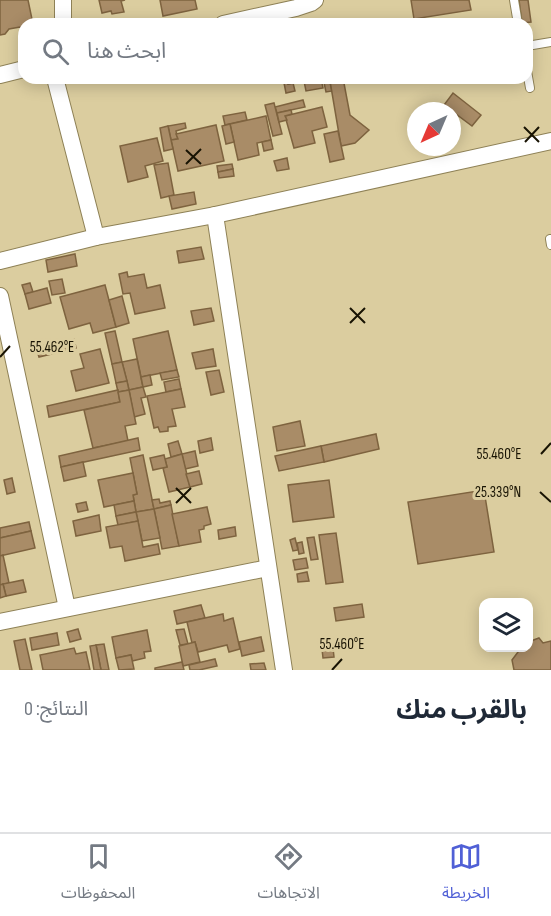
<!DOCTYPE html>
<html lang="ar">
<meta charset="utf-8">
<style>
body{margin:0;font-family:"Sofia Sans Condensed","Noto Sans Arabic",sans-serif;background:#f6f6f7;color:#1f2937;direction:rtl}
.controls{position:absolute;right:18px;bottom:18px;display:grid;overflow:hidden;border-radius:12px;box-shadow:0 3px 15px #0003}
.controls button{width:54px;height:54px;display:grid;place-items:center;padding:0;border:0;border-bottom:2px solid #e0e1e3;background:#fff;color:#1f2937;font:30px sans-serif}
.compass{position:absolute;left:407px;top:102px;width:54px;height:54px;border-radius:50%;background:#fff;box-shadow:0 3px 15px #0003;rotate:224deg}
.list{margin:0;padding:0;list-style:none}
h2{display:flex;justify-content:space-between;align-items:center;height:78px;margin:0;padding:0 24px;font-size:26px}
h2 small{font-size:20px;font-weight:400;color:#747a83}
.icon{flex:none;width:33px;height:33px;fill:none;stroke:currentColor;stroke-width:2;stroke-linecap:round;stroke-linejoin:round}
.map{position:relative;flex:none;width:551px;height:670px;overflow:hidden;direction:ltr}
.search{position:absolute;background:#fff;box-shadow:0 3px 15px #0003;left:18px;right:18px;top:18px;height:66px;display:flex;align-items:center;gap:15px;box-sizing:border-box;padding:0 21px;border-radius:18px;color:#747a83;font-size:22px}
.sheet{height:162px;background:#fff}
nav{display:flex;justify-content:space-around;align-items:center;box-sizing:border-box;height:84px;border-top:2px solid #e0e1e3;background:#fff;font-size:16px;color:#747a83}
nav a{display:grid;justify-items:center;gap:3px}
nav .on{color:#5060d6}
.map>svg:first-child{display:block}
.building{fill:#a98c67;stroke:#7e633f;stroke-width:1.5}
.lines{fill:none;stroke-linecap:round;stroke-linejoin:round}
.service-casing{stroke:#8e8156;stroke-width:10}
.minor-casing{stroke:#8e8156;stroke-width:18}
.service{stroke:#fff;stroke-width:8}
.minor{stroke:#fff;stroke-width:16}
.ticks{fill:none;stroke:#181303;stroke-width:2}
.ticks-label{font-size:15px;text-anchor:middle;fill:#181303;stroke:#dbcd9f;stroke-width:6;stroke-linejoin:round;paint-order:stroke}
</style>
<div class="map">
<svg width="551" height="670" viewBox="0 0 551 670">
<rect width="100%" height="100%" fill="#dbcd9f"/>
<!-- building -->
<g class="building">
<polygon points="0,0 28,0 33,24 24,24 24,29 20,27 9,29 5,34 0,35"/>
<polygon points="99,0 125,0 121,1 124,12 112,14 111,11 102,13"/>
<polygon points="160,0 195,0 197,9 163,16"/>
<polygon points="411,0 469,0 471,10 414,19"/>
<polygon points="519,0 528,0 531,22 522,23"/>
<polygon points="283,78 287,78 288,84 293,83 295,91 286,93"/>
<polygon points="287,78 321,78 323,88 306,91 304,81 288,84"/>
<polygon points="323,78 329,78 332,91 326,92"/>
<polygon points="343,78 350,115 369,130 355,143 341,146 330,81"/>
<polygon points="453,93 481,115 472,126 444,105"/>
<polygon points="303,100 305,107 277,113 275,107"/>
<polygon points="274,103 282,134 273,136 265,105"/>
<polygon points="322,107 327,127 312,131 315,143 294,148 285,116"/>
<polygon points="291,110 292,114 285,116 287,120 279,122 277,113"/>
<polygon points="245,112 247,120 225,125 223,116"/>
<polygon points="266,116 271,140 257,143 259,155 238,160 230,124"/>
<polygon points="185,123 186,128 176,131 178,139 171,140 168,126"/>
<polygon points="230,124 234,142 226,144 222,126"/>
<polygon points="216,125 224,161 178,171 171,140 178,139 176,134"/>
<polygon points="168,126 173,149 164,151 160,128"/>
<polygon points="338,131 344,159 330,162 324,134"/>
<polygon points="157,138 163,161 145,166 148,177 128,182 120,146"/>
<polygon points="271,140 273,149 264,151 262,142"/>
<polygon points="287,158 289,169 277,171 274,161"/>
<polygon points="168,163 174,195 161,198 154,165"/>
<polygon points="232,164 233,169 218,172 217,166"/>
<polygon points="233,169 234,176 219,178 218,172"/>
<polygon points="194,192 196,204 172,209 169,196"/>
<polygon points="201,247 204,259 179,263 177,251"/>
<polygon points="75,254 77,266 48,272 46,260"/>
<polygon points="127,272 128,277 144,274 147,288 160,285 165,308 135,314 130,293 123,294 119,274"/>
<polygon points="62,279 65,293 52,295 49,281"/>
<polygon points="30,283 33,292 25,294 22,285"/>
<polygon points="105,285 116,327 93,333 90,323 69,329 60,297"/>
<polygon points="47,288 51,303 29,309 25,294"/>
<polygon points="122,296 129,323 116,327 109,300"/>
<polygon points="211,308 214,321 194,325 191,311"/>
<polygon points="115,331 122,362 112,364 105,333"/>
<polygon points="168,331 177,370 141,377 133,339"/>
<polygon points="74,339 76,348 39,357 36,347"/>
<polygon points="100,349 109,383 76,391 71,371 84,368 80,354"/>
<polygon points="213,349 216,366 196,369 192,353"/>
<polygon points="137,359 143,387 129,390 122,362"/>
<polygon points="122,362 127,381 116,383 112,364"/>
<polygon points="177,370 179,377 162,380 160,373"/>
<polygon points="219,370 224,392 211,395 206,372"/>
<polygon points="150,375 152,385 143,387 141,377"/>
<polygon points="179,379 181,389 166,392 164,382"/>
<polygon points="127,381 129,390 118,392 116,383"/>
<polygon points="143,387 146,397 141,398 145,414 134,417 129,390"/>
<polygon points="181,389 185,407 172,409 176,426 168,427 168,431 160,432 158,427 154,428 147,396"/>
<polygon points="118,390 120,402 49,417 47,406"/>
<polygon points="129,390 136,424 125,426 128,441 93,448 84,410 120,402 118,392"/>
<polygon points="300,421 305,446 277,451 273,427"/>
<polygon points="376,434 379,449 324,462 321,446"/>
<polygon points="138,438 140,450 61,467 59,456"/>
<polygon points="211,438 213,450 200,453 198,441"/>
<polygon points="178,441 182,454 171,457 168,444"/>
<polygon points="321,446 324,462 279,471 275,456"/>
<polygon points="195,451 198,466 185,469 182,454"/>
<polygon points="182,454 190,487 169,492 163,468 167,467 165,459"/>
<polygon points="143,455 154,509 136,512 133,495 137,494 130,458"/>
<polygon points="164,455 167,467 153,470 150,458"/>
<polygon points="83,462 86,476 64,481 61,467"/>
<polygon points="199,471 202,484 190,487 186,474"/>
<polygon points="133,473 137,494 133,495 134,501 104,507 98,480"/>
<polygon points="12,478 15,492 7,494 4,480"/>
<polygon points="329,480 334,517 293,522 288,485"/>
<polygon points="484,490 494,552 418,564 408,502"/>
<polygon points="159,499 160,503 170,501 171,505 154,509 152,500"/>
<polygon points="134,501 136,512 116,516 114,505"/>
<polygon points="86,502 88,510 78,512 76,504"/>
<polygon points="171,505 179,546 162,549 154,509"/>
<polygon points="207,507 211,524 204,526 204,529 199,530 201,542 179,546 172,514"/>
<polygon points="154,509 160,538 142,541 136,512"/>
<polygon points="136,512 138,521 118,525 116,516"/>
<polygon points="99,515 101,531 76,536 73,521"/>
<polygon points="138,521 143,547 158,544 160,554 125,561 122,546 110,548 106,527"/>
<polygon points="29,522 31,531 0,538 0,528"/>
<polygon points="235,527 236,536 219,539 218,530"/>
<polygon points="31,531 35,548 0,556 0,538"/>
<polygon points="336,533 343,582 326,584 319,535"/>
<polygon points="314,537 318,559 311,560 307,538"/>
<polygon points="295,538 298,550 293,551 290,540"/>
<polygon points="302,542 304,553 299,554 297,543"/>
<polygon points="3,555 9,583 0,585 0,556"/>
<polygon points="306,558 308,568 295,570 293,560"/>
<polygon points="307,572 309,581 298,582 297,574"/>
<polygon points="23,580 26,592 6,596 3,584"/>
<polygon points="3,584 6,596 0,598 0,585"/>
<polygon points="362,604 364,617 336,621 334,608"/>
<polygon points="201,605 205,618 177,624 174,611"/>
<polygon points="223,614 224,621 233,618 240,649 229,652 227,645 198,652 195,642 192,643 187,622"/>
<polygon points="78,629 81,639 70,642 67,632"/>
<polygon points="184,629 188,644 180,645 176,630"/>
<polygon points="147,630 151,651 144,652 145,658 132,661 131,655 116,658 112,637"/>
<polygon points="57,633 59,645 32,650 30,638"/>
<polygon points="261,637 264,651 242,656 239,642"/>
<polygon points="539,638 543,643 551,641 551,670 514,670 512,660 521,648 528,648 528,642"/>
<polygon points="25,639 32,670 20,670 14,641"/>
<polygon points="195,642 200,662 183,666 179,646"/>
<polygon points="104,644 109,670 101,670 96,645"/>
<polygon points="96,645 101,670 94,670 90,646"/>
<polygon points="74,648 76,654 86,652 90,670 43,670 40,655"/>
<polygon points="333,648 334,657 323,658 322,649"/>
<polygon points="131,655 134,669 119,670 116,658"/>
<polygon points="215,659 217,666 199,670 190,670 189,665"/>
<polygon points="182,662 184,670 155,670 155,668"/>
<polygon points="264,663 266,670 251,670 250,664"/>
</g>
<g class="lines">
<!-- service casing -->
<g class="service-casing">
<g id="service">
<polyline points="514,0 518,24"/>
<polyline points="527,46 551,42"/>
<polyline points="527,71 530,88"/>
<polyline points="550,239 551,245"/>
</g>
</g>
<!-- minor casing -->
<g class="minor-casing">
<g id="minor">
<polyline points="63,24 63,0"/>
<polyline points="223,24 296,8 311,3 315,0"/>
<polyline points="0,75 24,69"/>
<polyline points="55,78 96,237"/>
<polyline points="215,215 284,670"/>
<polyline points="0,261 96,237 215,215 551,141"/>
<polyline points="0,296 67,608"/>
<polyline points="0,622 268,568"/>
</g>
</g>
<!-- service -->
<use href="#service" class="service"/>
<!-- minor -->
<use href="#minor" class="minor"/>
</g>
<!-- ticks -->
<path class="ticks" d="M524,127L539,142M525,142L539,127M186,150L201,164M186,164L201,149M350,308L365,323M350,323L365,308M0,357L10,346M541,454L551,443M176,488L191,503M540,492L551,502M176,503L191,488M332,670L342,659"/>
<g class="ticks-label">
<text x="52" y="352">55.462°E</text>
<text x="499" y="459">55.460°E</text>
<text x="498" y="497">25.339°N</text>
<text x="342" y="649">55.460°E</text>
</g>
</svg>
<div class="controls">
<button><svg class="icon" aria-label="layers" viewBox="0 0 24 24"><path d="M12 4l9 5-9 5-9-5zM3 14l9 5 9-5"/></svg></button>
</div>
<svg class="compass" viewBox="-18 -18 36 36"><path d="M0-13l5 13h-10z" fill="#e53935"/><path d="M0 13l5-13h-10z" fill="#747a83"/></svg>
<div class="search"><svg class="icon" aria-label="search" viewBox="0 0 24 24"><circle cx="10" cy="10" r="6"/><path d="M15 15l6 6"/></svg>ابحث هنا</div>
</div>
<section class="sheet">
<h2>بالقرب منك<small>النتائج: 0</small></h2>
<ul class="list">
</ul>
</section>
<nav>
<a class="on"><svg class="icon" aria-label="map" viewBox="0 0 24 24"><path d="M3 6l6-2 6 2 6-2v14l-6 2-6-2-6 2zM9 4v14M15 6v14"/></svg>الخريطة</a>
<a><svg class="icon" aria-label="directions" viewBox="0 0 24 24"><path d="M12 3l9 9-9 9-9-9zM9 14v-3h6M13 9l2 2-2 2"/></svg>الاتجاهات</a>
<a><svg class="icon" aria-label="saved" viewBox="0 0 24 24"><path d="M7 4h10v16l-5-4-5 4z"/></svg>المحفوظات</a>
</nav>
